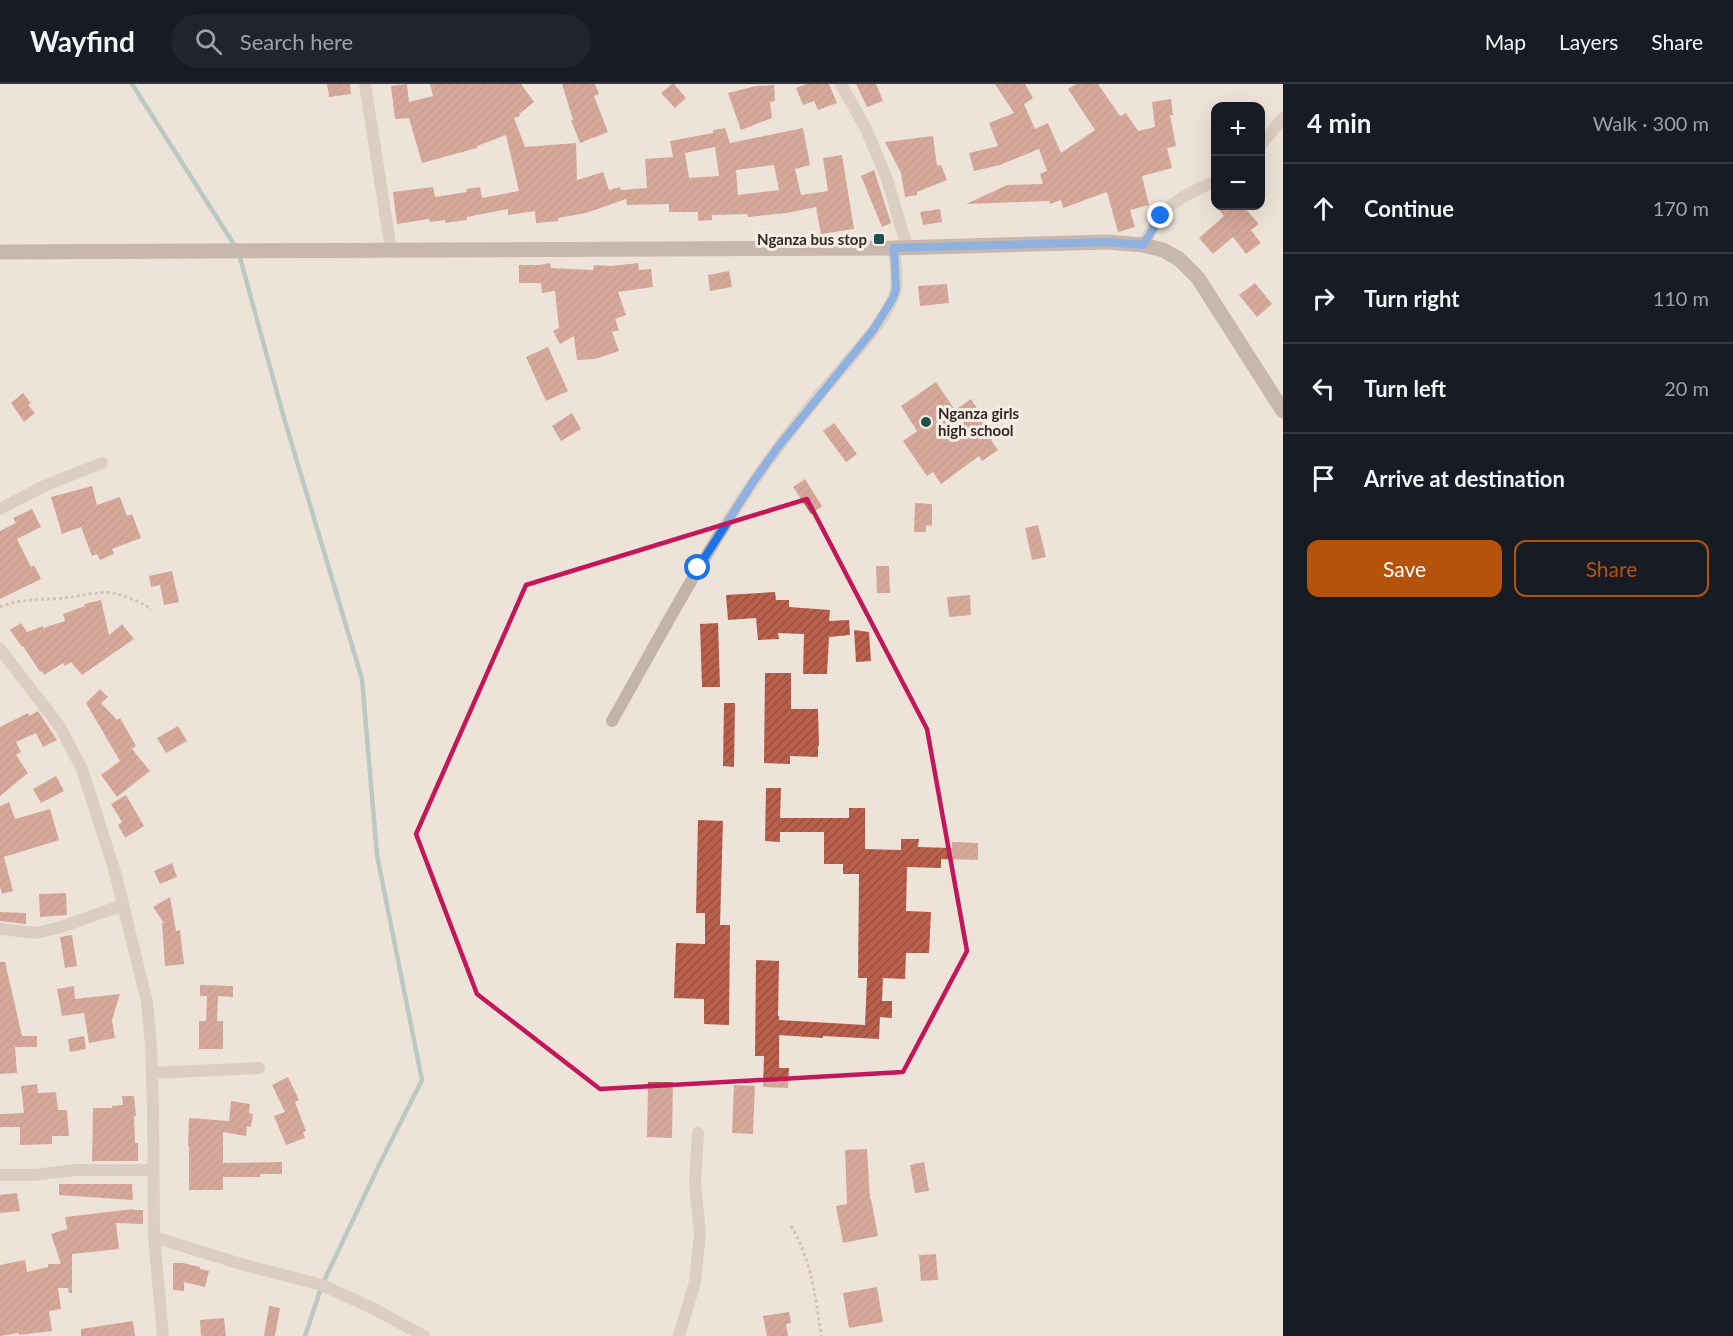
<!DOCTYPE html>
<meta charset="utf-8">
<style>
body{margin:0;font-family:Lato,sans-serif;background:#20242c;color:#f1f3f6}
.controls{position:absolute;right:18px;top:18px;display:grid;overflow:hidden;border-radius:12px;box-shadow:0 6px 24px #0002}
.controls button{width:54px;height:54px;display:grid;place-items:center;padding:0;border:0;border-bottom:2px solid #363941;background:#171b24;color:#f1f3f6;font:30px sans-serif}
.stop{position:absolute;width:18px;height:18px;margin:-14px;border:4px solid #1a73e8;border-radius:50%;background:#fff}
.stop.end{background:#1a73e8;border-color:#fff;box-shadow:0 2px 6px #0008}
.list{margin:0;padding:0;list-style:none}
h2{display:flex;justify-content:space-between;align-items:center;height:78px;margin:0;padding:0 24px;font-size:26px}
h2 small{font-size:20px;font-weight:400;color:#9ea1a6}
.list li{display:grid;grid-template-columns:39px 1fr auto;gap:18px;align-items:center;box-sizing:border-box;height:90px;padding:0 24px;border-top:2px solid #363941}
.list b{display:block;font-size:22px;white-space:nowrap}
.list em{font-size:20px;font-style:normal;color:#9ea1a6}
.actions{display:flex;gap:12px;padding:18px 24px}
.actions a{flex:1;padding:14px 0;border:2px solid #b45309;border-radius:12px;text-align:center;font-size:21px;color:#b45309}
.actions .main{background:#b45309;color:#fff}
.icon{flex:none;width:33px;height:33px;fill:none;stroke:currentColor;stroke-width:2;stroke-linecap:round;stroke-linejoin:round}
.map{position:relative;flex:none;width:1283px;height:1252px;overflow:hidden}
header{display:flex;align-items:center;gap:36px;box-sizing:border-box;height:84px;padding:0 30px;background:#171b24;border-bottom:2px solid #363941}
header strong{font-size:28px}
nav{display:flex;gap:33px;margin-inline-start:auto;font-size:21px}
.search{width:420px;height:54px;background:#20242c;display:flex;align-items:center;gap:15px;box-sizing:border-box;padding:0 21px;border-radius:33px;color:#9ea1a6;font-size:22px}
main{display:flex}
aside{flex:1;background:#171b24}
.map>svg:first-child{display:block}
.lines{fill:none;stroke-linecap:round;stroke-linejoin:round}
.stream{stroke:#7ba8a7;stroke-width:4.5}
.building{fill:url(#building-hatch);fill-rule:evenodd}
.path{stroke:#b09d91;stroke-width:3;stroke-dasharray:3 3;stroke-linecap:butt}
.street{stroke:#c4b3a7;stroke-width:12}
.secondary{stroke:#988279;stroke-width:15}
.route{stroke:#1a73e8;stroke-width:8}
.marked{fill:none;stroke:#c2185b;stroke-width:4.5;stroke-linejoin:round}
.poi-dot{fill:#214e4e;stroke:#f6ede5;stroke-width:2}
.labels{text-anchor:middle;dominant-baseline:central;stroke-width:6;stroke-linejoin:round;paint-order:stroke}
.poi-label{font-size:15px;font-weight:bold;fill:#322926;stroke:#f6ede5;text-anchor:end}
</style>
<header>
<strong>Wayfind</strong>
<div class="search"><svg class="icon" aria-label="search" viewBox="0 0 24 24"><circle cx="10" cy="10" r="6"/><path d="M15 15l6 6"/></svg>Search here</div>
<nav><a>Map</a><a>Layers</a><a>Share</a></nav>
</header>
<main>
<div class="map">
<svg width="1283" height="1252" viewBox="0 0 1283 1252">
<defs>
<pattern id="building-hatch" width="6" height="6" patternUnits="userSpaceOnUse" patternTransform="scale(1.5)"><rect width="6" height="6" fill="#b9604d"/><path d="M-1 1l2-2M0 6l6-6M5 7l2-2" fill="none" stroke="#974f40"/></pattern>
</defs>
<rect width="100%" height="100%" fill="#eee3d9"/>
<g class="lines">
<!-- stream -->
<g class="stream">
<polyline points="132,0 235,162"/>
<polyline points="239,170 284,334 362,595 377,771 422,996 380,1079 322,1201 305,1252"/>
</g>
</g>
<!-- building -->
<g class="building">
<polygon points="327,0 350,0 351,10 329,13"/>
<path d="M407,0L409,18L433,12L430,0H521L534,18L519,30L520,32L514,34L525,63L576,59L577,96L603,88L609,106L620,103L621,106L647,104L645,75L673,73L670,57L713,49V46L725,44L730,59L803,44L810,81L795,85L801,111L828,107L823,74L842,71L854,145L821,150L816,123L787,129L748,133L747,130L712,131V136L698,137V128H669V120L627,121L626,115L586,129L558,134V137L536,139L535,127L508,131V125L467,133V136L445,139V136L430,138L429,135L397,140L393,108L433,103L435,113L467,108L466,105L480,103L482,114L519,107L506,51L477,62V64L422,79L409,34L395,35L391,2ZM715,63L719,92L689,94L685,69ZM774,81L779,106L738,111L736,86Z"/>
<polygon points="562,0 595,0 599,10 594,12 608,48 580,59 571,36 573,36"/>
<polygon points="672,0 674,0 686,14 675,24 661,9"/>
<polygon points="806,0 829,0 837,19 818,26 814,17 803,21 796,4"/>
<polygon points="856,0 876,0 883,17 867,23"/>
<polygon points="995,0 1025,0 1033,14 1024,20 1035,45 1048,39 1061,69 1095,46 1068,5 1076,0 1098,0 1120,32 1126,29 1138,47 1155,43 1152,18 1171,15 1173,31 1170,31 1176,62 1167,64 1172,84 1142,92 1149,121 1130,126 1135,143 1118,148 1107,108 1063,124 1061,116 1050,120 1049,117 966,120 1007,101 1043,100 1040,90 1047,87 1039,65 1000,81 974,87 969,69 998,62 989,39 1014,29"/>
<polygon points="774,1 775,17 770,18 772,34 741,46 728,9 756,2"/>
<polygon points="933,52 937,82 941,81 947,96 917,108 917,111 905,113 901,89 885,58"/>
<polygon points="874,86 891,139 882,143 861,92"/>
<polygon points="1216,122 1243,122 1259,140 1251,146 1261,159 1246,170 1233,153 1213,170 1199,154 1224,132"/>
<polygon points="940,125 942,138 923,141 920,128"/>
<polygon points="550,179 551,184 593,186 594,181 611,182 638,179 639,186 651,185 653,203 618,208 626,231 615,235 619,246 612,248 619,267 595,275 577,276 574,252 560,260 553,247 559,244 555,207 542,209 541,199 519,199 519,181 539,181"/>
<polygon points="729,187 732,203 710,207 708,191"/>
<polygon points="1255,199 1272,220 1257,233 1239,211"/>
<polygon points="947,200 949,219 920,222 918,202"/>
<polygon points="548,263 568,307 546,317 526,273"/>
<polygon points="936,298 955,326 971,315 996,353 991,356 998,366 982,377 979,372 941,400 933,388 927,392 903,357 917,347 901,322"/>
<polygon points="23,309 31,319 28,321 35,329 24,338 11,319"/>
<polygon points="572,329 581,345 561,357 552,342"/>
<polygon points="834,339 857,370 846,378 823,347"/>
<polygon points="805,395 822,422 811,430 793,403"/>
<polygon points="92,402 97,421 120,413 127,432 132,430 141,454 112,465 114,470 100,476 97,470 92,472 81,443 62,450 51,413"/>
<polygon points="915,419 932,420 932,442 926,441 926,448 914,448"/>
<polygon points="32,425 41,443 17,455 31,483 34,481 41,495 0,515 0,447 16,439 13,434"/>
<polygon points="1038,441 1046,473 1032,476 1025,444"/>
<polygon points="876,482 889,482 890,509 877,509"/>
<polygon points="172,487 179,518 164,521 160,501 151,503 149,492"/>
<polygon points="775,508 776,516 789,516 789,523 830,526 829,537 849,536 850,551 829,553 827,590 803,590 804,550 778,549 779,555 758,556 756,534 728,536 726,511"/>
<polygon points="970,511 971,531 949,533 947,513"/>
<polygon points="101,516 109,551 122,540 134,555 82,591 71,578 65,582 63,579 44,591 42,587 40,588 23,562 22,563 10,546 21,539 27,548 43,542 43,544 65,537 63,530 85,522 84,520"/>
<polygon points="718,539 720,603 702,603 700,540"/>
<polygon points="854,546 869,548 871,577 856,578"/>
<polygon points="765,589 791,589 791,625 818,625 819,662 818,662 818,673 790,672 790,680 764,679"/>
<polygon points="100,605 108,613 101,619 117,636 120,634 136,662 132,665 150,687 117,713 101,691 120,677 86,619"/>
<polygon points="724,619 735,619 734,683 723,682"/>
<polygon points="38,627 57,656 43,663 36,649 16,658 21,668 16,671 28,689 0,712 0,643 28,629 29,632"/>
<polygon points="178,642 187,657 166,669 157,654"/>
<polygon points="56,692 64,707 41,719 33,705"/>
<polygon points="766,704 781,704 780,734 849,734 849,724 865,724 865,765 901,766 901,755 919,755 918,763 952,764 952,758 978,759 978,776 941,775 941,784 907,783 906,827 931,828 929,869 906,869 905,895 883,894 882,917 892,917 892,934 880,933 879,955 823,952 823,954 779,951 779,984 789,984 788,1004 763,1003 764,972 755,972 756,876 779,877 778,932 779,932 779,936 865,941 867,894 858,894 859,790 843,790 843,780 824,780 824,748 780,748 780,758 765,757"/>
<polygon points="126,711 144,742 125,754 118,741 122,738 111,720"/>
<polygon points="9,718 15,735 50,725 59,756 4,773 13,807 2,810 0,802 0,722"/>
<polygon points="698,736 723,737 720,841 730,841 729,941 704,940 704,915 674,914 676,859 705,860 705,829 696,829"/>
<polygon points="172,779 177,793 160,800 154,787"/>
<polygon points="66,809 67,831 40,833 39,810"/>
<polygon points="170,813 176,847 180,846 184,880 165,882 162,839 164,839 153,823"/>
<polygon points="0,828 26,829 26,840 0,837"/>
<polygon points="72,851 77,882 65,884 60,853"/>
<polygon points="0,878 5,878 22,952 37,952 37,963 15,963 17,989 0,990"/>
<polygon points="200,901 233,902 233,913 218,912 217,937 223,937 223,965 199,965 199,937 206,937 207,912 200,912"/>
<polygon points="74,902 75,915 120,910 112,936 115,954 89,959 84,929 62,932 57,905"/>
<polygon points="84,952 86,965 70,968 68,955"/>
<polygon points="288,993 299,1016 295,1018 306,1047 303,1048 305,1054 286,1061 274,1032 285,1028 272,1001"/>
<polygon points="648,998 673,998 672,1054 647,1053"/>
<polygon points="37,1000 38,1009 56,1008 58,1026 67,1026 69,1052 52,1052 52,1060 20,1061 20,1043 0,1043 0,1030 24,1029 21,1002"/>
<polygon points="734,1001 755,1002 753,1050 732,1049"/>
<polygon points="122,1012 134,1012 136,1032 134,1032 135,1059 138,1059 138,1077 92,1077 93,1024 112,1024 112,1022 123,1021"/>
<polygon points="231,1017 250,1020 249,1029 253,1030 251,1043 247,1042 246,1052 223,1048 223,1079 282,1078 282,1090 260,1090 260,1093 223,1093 223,1106 189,1106 189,1062 188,1061 189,1034 229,1037"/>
<polygon points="867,1065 870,1115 871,1115 878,1152 843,1159 836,1122 847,1120 845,1066"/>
<polygon points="924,1078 929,1107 915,1109 910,1081"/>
<polygon points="59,1100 132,1100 133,1116 59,1111"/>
<polygon points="17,1109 20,1127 0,1129 0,1111"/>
<polygon points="133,1125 133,1126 143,1126 143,1140 116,1139 119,1165 72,1170 72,1209 69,1209 68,1204 58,1204 61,1225 49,1227 52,1247 19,1251 19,1249 0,1252 0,1181 25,1176 27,1188 48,1183 48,1180 61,1180 51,1150 67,1145 65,1133"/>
<polygon points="936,1170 938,1196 921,1197 919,1171"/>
<polygon points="173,1179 183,1179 200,1183 200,1185 209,1187 205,1203 184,1198 184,1207 173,1206"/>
<polygon points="877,1203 883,1238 849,1244 843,1209"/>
<polygon points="269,1222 280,1224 275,1252 264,1252"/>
<polygon points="789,1228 791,1239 786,1240 788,1252 767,1252 763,1232"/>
<polygon points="224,1234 226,1252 201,1252 200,1236"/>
<polygon points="133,1237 135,1252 81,1252 81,1245"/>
</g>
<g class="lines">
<!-- path -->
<g class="path">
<path d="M0,523C21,514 43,516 65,514C81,512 97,507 113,509C127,512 140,518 152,525"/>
<path d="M791,1142C811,1176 816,1213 821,1252"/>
</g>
<!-- street -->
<g class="street">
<polyline points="365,0 391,166"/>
<polyline points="841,0 866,45 887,95 907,163"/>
<polyline points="1260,62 1283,34"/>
<path d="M1143,161C1148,152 1154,141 1160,133C1174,115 1195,106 1216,97"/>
<polyline points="0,425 44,402 102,379"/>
<polyline points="0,565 60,643 82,685 115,788 147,918 151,962 153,1022 154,1153 163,1252"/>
<path d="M612,637C662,549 709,459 769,376C790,347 813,318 837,290C857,266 880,243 893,214C900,199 895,179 894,164"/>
<polyline points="0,845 36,849 61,843 123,821"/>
<polyline points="152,989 259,984"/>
<polyline points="0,1091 34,1091 75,1086 152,1086"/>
<polyline points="154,1153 241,1180 322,1201 372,1224 424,1252"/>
<polyline points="679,1252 695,1198 700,1150 695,1099 698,1049"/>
</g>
<!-- secondary -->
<polyline class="secondary" points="0,168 894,164 1108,158 1143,161 1163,166 1179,175 1198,194 1283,327"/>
</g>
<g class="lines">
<!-- route -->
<polyline class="route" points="698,484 753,398 778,363 874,245 893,214 896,205 894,164 1108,158 1143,161 1161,132"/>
</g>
<!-- marked area -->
<path d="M0 0H1283V1252H0ZM807,415L927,645L967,867L903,988L600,1005L477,910L416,750L526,501Z" fill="#eee3d9" fill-opacity=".55" fill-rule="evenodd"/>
<path class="marked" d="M807,415L927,645L967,867L903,988L600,1005L477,910L416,750L526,501Z"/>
<!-- markers -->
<g class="poi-dot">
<rect x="873" y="149" width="12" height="12" rx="3"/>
<circle cx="926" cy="338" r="6"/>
</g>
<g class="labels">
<!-- poi labels -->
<g class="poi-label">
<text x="867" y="155">Nganza bus stop</text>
<text x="938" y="329" text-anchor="start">Nganza girls<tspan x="938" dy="17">high school</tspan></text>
</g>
</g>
</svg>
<div class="controls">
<button>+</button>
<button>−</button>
</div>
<div class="stop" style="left:698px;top:484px"></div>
<div class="stop end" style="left:1161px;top:132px"></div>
</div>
<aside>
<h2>4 min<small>Walk · 300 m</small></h2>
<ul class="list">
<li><svg class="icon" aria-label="ahead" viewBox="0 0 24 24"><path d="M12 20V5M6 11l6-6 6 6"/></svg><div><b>Continue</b></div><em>170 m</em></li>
<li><svg class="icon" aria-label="right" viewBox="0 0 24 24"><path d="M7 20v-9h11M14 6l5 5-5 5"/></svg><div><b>Turn right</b></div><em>110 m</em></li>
<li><svg class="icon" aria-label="left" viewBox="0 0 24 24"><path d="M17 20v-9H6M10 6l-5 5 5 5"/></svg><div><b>Turn left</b></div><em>20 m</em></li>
<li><svg class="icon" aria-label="arrive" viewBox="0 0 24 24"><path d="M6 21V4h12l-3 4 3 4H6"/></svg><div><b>Arrive at destination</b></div></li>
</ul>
<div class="actions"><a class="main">Save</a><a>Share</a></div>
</aside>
</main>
